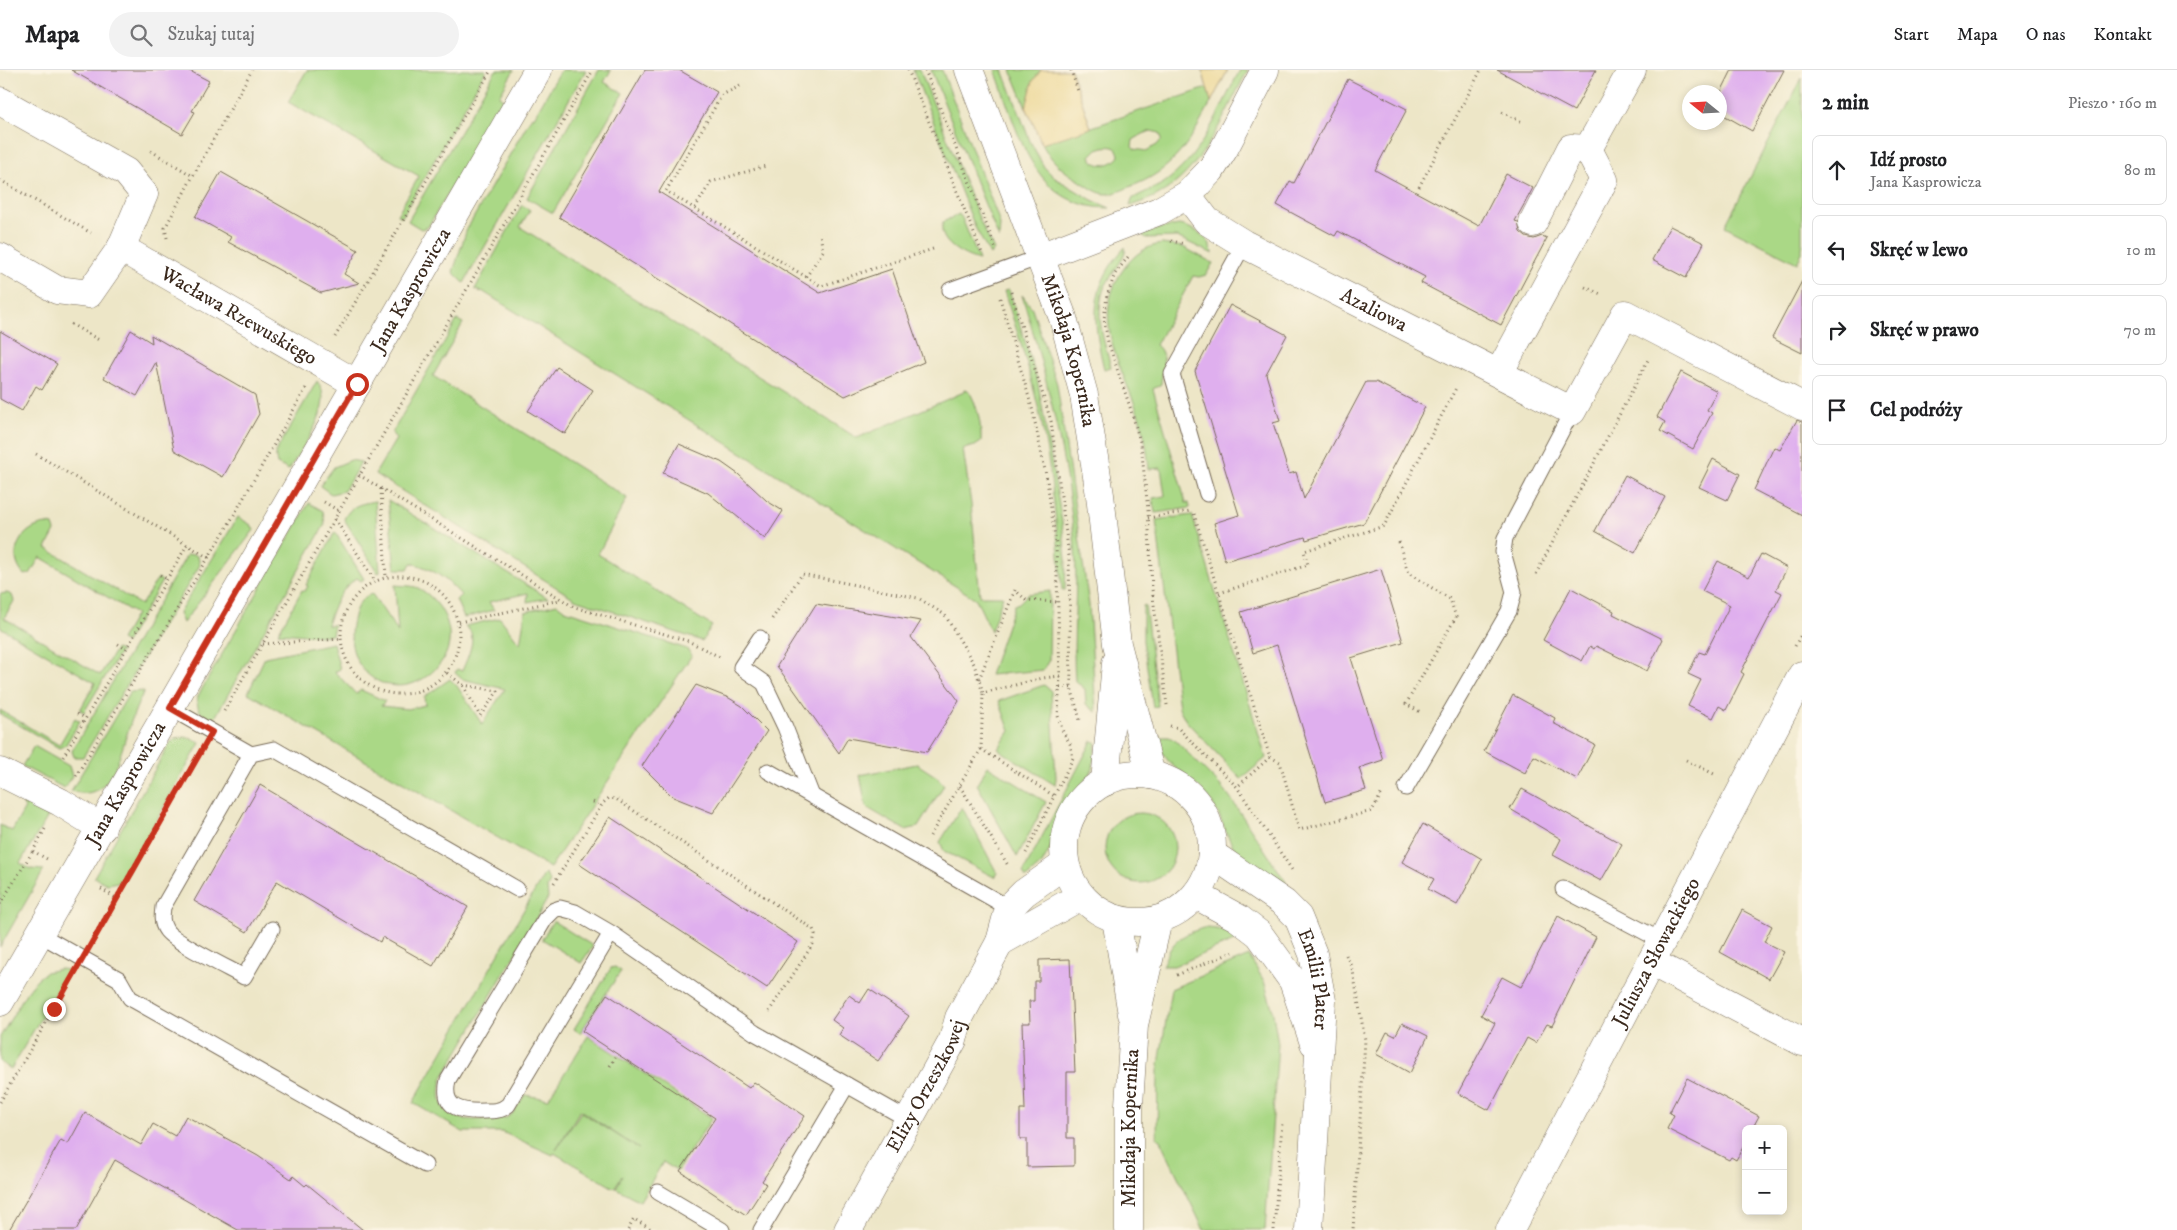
<!DOCTYPE html>
<html lang="pl">
<meta charset="utf-8">
<style>
body{margin:0;font-family:"IM FELL DW Pica",serif;background:#f2f2f2;color:#202124}
.controls{position:absolute;right:15px;bottom:15px;display:grid;overflow:hidden;border-radius:8px;box-shadow:0 2px 8px #0003}
.controls button{width:45px;height:45px;display:grid;place-items:center;padding:0;border:0;border-bottom:1px solid #e0e0e0;background:#fff;color:#202124;font:25px sans-serif}
.compass{position:absolute;left:1682px;top:15px;width:45px;height:45px;border-radius:50%;background:#fff;box-shadow:0 2px 8px #0003;rotate:288deg}
.stop{position:absolute;width:15px;height:15px;margin:-11px;border:4px solid #c8321e;border-radius:50%;background:#fff}
.stop.end{background:#c8321e;border-color:#fff;box-shadow:0 1px 5px #0008}
.list{margin:0;padding:0;list-style:none}
h2{display:flex;justify-content:space-between;align-items:center;height:65px;margin:0;padding:0 20px;font-size:21px}
h2 small{font-size:16px;font-weight:400;color:#757577}
.list li{display:grid;grid-template-columns:32px 1fr auto;gap:15px;align-items:center;box-sizing:border-box;height:70px;margin:0 10px 10px;padding:0 10px;border:1px solid #e0e0e0;border-radius:8px}
.list b{display:block;font-size:19px;white-space:nowrap}
.list p{margin:0;font-size:16px;white-space:nowrap;color:#757577}
.list em{font-size:16px;font-style:normal;color:#757577}
.icon{flex:none;width:28px;height:28px;fill:none;stroke:currentColor;stroke-width:2;stroke-linecap:round;stroke-linejoin:round}
.map{position:relative;flex:none;width:1802px;height:1160px;overflow:hidden}
header{display:flex;align-items:center;gap:30px;box-sizing:border-box;height:70px;padding:0 25px;background:#fff;border-bottom:1px solid #e0e0e0}
header strong{font-size:24px}
nav{display:flex;gap:28px;margin-inline-start:auto;font-size:18px}
.search{width:350px;height:45px;background:#f2f2f2;display:flex;align-items:center;gap:12px;box-sizing:border-box;padding:0 18px;border-radius:28px;color:#757577;font-size:19px}
main{display:flex}
aside{flex:1;background:#fff}
.map>svg:first-child{display:block}
.green{fill:#aad886;stroke:#728152;fill-rule:evenodd}
.sand{fill:#eeda9e;stroke:#94825e}
.building{fill:#dfafee}
.lines{fill:none;stroke-linecap:round;stroke-linejoin:round}
.service-casing{stroke:#796c59;stroke-width:17}
.minor-casing{stroke:#796c59;stroke-width:29}
.tertiary-casing{stroke:#796c59;stroke-width:29}
.path{stroke:#796c59;stroke-width:3;stroke-dasharray:1 4;stroke-linecap:butt}
.service{stroke:#fff;stroke-width:15}
.minor{stroke:#fff;stroke-width:28}
.tertiary{stroke:#fff;stroke-width:28}
.route{stroke:#c8321e;stroke-width:6}
.labels{text-anchor:middle;dominant-baseline:central;stroke-width:5;stroke-linejoin:round;paint-order:stroke}
.street-label{font-size:20px;fill:#3b2a1e;stroke:#fcf5e5}
</style>
<header>
<strong>Mapa</strong>
<div class="search"><svg class="icon" aria-label="search" viewBox="0 0 24 24"><circle cx="10" cy="10" r="6"/><path d="M15 15l6 6"/></svg>Szukaj tutaj</div>
<nav><a>Start</a><a>Mapa</a><a>O nas</a><a>Kontakt</a></nav>
</header>
<main>
<div class="map">
<svg width="1802" height="1160" viewBox="0 0 1802 1160">
<rect width="100%" height="100%" fill="#fcf5e5"/>
<filter id="ink" filterUnits="userSpaceOnUse"><feTurbulence type="fractalNoise" baseFrequency=".02" numOctaves="2"/><feDisplacementMap in="SourceGraphic" scale="10" xChannelSelector="R" yChannelSelector="G"/><feConvolveMatrix kernelMatrix="1 2 1 2 8 2 1 2 1" color-interpolation-filters="sRGB"/></filter>
<filter id="wash" filterUnits="userSpaceOnUse"><feTurbulence type="fractalNoise" baseFrequency=".0096" numOctaves="4" result="noise"/><feDisplacementMap in="SourceGraphic" scale="20" xChannelSelector="R" yChannelSelector="G"/><feGaussianBlur stdDeviation="1.12" result="paint"/><feColorMatrix in="noise" values="0 0 0 0 0 0 0 0 0 0 0 0 0 0 0 0 0 1.4 0 .05"/><feComposite in="paint" operator="in"/></filter>
<g filter="url(#wash)">
<rect width="100%" height="100%" fill="#ede6c7"/>
<!-- green -->
<g class="green">
<polygon points="307,0 486,0 402,147 397,145 419,106 288,32"/>
<polygon points="496,0 514,0 499,26 503,29 428,157 421,159 408,151"/>
<polygon points="561,0 586,0 464,213 453,202 467,159 532,46 534,47"/>
<polygon points="599,0 611,0 604,12 623,23 553,143 527,128"/>
<polygon points="913,0 920,0 981,153 994,180 990,185 975,157"/>
<polygon points="931,0 942,0 997,145 1000,155 999,169"/>
<path d="M995,0H1003L1030,71L1044,97L1055,108L1092,130L1110,138C1031,138 1018,60 995,0Z"/>
<polygon points="1011,0 1041,0 1037,5 1026,37"/>
<path d="M1240,0H1248C1224,44 1203,102 1156,126C1148,130 1139,133 1130,136L1132,129C1145,121 1158,118 1169,109C1204,82 1220,37 1240,0Z"/>
<polygon points="1802,8 1802,183 1797,193 1725,156"/>
<path d="M1207,18L1211,32C1191,71 1173,102 1129,117C1123,120 1114,124 1107,124C1097,124 1088,116 1080,111C1063,101 1052,92 1042,74ZM1151,61L1160,63L1162,69L1157,75L1146,81L1134,79L1132,77L1133,70L1143,64ZM1103,77C1112,76 1118,76 1119,86C1113,96 1095,99 1090,86L1097,79Z"/>
<path d="M522,135L530,140L520,157L857,368L964,322V319L968,320C977,332 982,357 981,372L975,376L963,379L971,434L980,526H1003L991,561L976,529L482,221L481,222L475,219Z"/>
<path d="M959,144L962,148L979,190C963,186 936,172 943,152Z"/>
<path d="M1179,155C1193,158 1202,163 1210,174V177L1213,184L1177,167L1146,168L1142,165L1161,158Z"/>
<path d="M1162,174L1183,177L1213,193L1206,205L1199,207L1193,206L1156,275C1168,284 1162,301 1161,314L1153,319L1186,433H1189L1190,438L1155,443L1153,428L1165,426L1161,398L1149,399C1147,381 1145,364 1139,346C1122,296 1088,247 1125,197C1135,184 1146,176 1162,174Z"/>
<path d="M1125,177C1128,186 1107,209 1103,221C1095,248 1104,271 1111,297L1104,299C1092,248 1089,218 1125,177Z"/>
<path d="M1009,220L1038,313L1062,452L1066,490L1065,520H1062C1058,472 1054,423 1046,376C1037,323 1021,272 1004,221Z"/>
<path d="M1022,225L1032,238L1057,314L1089,535L1096,642L1086,634L1085,619L1075,611C1072,567 1078,522 1075,478C1068,392 1047,307 1022,225Z"/>
<polygon points="457,250 463,253 433,306 627,428 598,484 712,556 702,571 575,529 375,404 396,369 392,363"/>
<path d="M317,311C337,335 301,378 289,400L277,394L275,383Z"/>
<polygon points="351,390 361,392 344,421 331,424 320,416 334,397"/>
<path d="M388,430L548,528L527,532L528,523L489,532L494,540L464,548L456,530L461,525C446,508 432,498 411,493L408,499H395Z"/>
<path d="M375,431L380,502L378,503L344,449C351,435 360,434 375,431Z"/>
<path d="M309,433L323,441L325,454L213,651C202,646 195,639 198,626Z"/>
<polygon points="1192,445 1266,688 1241,709 1186,651 1179,638 1156,450"/>
<polygon points="238,447 251,455 254,460 183,553 179,543"/>
<path d="M47,454L53,455L55,461L46,478L141,535L158,508L162,511L126,573L121,570L136,544L40,487L30,504L24,505C5,484 22,456 47,454Z"/>
<path d="M335,462L364,509L361,511L357,508C340,519 333,536 327,555H334L332,565L321,566L278,563L302,520L305,521L308,516L306,515Z"/>
<polygon points="194,484 198,487 200,495 83,687 74,687 72,681 187,485"/>
<path d="M395,515C402,516 411,515 418,518C445,532 461,569 439,595C400,641 337,605 354,546C356,537 362,526 372,524L398,562Z"/>
<polygon points="1050,521 1049,590 1043,600 990,605 1014,535 1019,533 1028,524"/>
<polygon points="7,523 12,525 14,531 4,548 100,605 116,579 121,581 84,642 80,640 95,613 0,557 0,524"/>
<path d="M557,534L565,540L687,579L692,585L550,798L248,623L265,587L333,573L340,599L335,602L356,624L361,620L385,631L381,636L408,639L425,635L424,627L450,609L457,616L482,654L505,619L462,609L455,603L457,599L462,601C466,591 476,571 470,561C469,559 467,558 465,556L500,548L520,574L525,542Z"/>
<polygon points="1145,535 1158,636 1153,637 1143,571 1143,536"/>
<polygon points="1044,615 1051,621 1056,708 1055,715 998,679 1010,661 999,631"/>
<path d="M144,621C138,633 133,645 129,658C119,686 111,734 71,721L130,622Z"/>
<polygon points="0,640 59,675 75,648 80,651 65,676 59,678 0,644"/>
<polygon points="184,667 193,669 200,673 122,811 107,814 94,807 170,673 175,669"/>
<path d="M1157,667H1169L1176,671L1220,715L1233,732L1286,812L1280,818C1269,810 1256,803 1246,794C1227,776 1224,747 1208,727C1191,706 1162,697 1157,667Z"/>
<polygon points="1092,671 1096,672 1093,699 1064,739 1051,777 1042,794 1026,808 1023,803"/>
<polygon points="34,676 69,696 72,706 64,718 22,696"/>
<polygon points="917,694 937,707 944,715 918,757 905,760 866,737 860,705"/>
<polygon points="988,696 1046,732 1017,787 977,714"/>
<polygon points="25,732 50,743 20,793 30,799 44,800 0,877 0,755 12,761 25,738 23,736"/>
<polygon points="962,737 997,803 994,807 944,781 940,772"/>
<circle cx="1140" cy="778" r="35"/>
<path d="M545,803L550,812L547,817L548,828L442,1009C431,1058 474,1050 506,1048L512,1044L525,1025L548,1029L588,966L712,1048L677,1101L663,1092L640,1131L616,1118L622,1106L614,1118L554,1083L553,1085L502,1062H463L413,1033ZM580,1040L639,1079L581,1042L556,1080Z"/>
<polygon points="553,851 593,876 581,893 542,869"/>
<path d="M1203,858C1217,858 1228,861 1241,868L1174,896H1162C1172,872 1178,866 1203,858Z"/>
<polygon points="1249,886 1264,911 1272,938 1278,973 1265,1160 1204,1160 1160,1070 1157,1068 1158,1001 1171,919"/>
<polygon points="615,897 621,901 580,963 574,959 611,898"/>
<polygon points="60,899 69,900 11,999 0,992 0,967 26,923 37,909 46,902"/>
</g>
<!-- sand -->
<g class="sand">
<polygon points="1041,0 1071,0 1091,58 1042,74 1026,37 1033,11"/>
<polygon points="1202,0 1228,0 1211,32"/>
</g>
<g id="blocks">
<!-- building -->
<g class="building">
<polygon points="71,0 188,0 209,11 192,41 195,42 182,64"/>
<polygon points="645,0 679,0 717,22 659,122 820,223 892,199 924,292 845,326 559,147"/>
<polygon points="1497,0 1596,0 1574,41"/>
<polygon points="1732,0 1784,0 1752,61 1720,43 1720,24"/>
<polygon points="1348,9 1407,39 1375,100 1479,156 1506,104 1533,118 1515,151 1518,152 1520,162 1526,167 1534,169 1542,166 1547,168 1501,255 1421,213 1425,207 1338,161 1335,166 1277,135 1290,111 1294,113"/>
<polygon points="221,102 358,180 344,204 359,213 321,223 228,172 231,167 195,147"/>
<polygon points="1670,156 1704,173 1686,208 1652,190"/>
<polygon points="1802,211 1802,283 1772,268"/>
<polygon points="1230,235 1287,265 1266,304 1280,351 1273,353 1289,404 1296,402 1304,429 1366,312 1376,312 1425,337 1364,453 1306,470 1305,467 1225,491 1214,453 1239,445 1195,301"/>
<polygon points="131,260 152,273 151,265 255,325 259,344 223,407 174,380 156,292 137,326 104,308"/>
<polygon points="0,261 57,294 42,320 36,316 22,341 0,329"/>
<polygon points="557,297 593,320 565,364 528,341"/>
<polygon points="1681,302 1717,321 1707,340 1712,343 1693,379 1660,361 1665,352 1657,347"/>
<polygon points="1797,350 1802,352 1802,445 1754,420 1774,377 1780,380"/>
<polygon points="679,374 721,392 738,404 767,431 783,441 765,469 708,423 663,403"/>
<polygon points="1713,389 1740,404 1727,430 1699,417"/>
<polygon points="1625,405 1665,427 1635,483 1595,461"/>
<polygon points="1761,484 1787,498 1776,520 1782,523 1741,602 1744,604 1726,640 1719,636 1713,648 1688,636 1701,610 1688,604 1699,582 1705,584 1730,535 1702,521 1718,491 1749,507"/>
<polygon points="1381,499 1403,572 1351,588 1383,690 1359,698 1366,720 1325,732 1277,575 1253,583 1241,542"/>
<polygon points="1571,518 1614,541 1613,544 1663,569 1647,601 1596,576 1594,579 1590,576 1582,591 1543,570"/>
<polygon points="816,534 921,551 911,567 959,631 927,682 848,668 839,683 777,596"/>
<polygon points="696,615 729,628 742,636 767,661 713,743 673,727 642,696"/>
<polygon points="1513,625 1555,648 1553,653 1595,675 1577,709 1534,686 1525,703 1484,681"/>
<polygon points="260,715 468,837 433,896 382,867 380,872 277,811 247,862 194,831"/>
<polygon points="1522,719 1622,774 1601,811 1553,785 1561,769 1510,739"/>
<polygon points="610,747 798,872 767,918 579,794"/>
<polygon points="1423,754 1482,789 1457,835 1428,819 1434,809 1402,792"/>
<polygon points="1742,840 1772,856 1764,872 1784,882 1769,909 1720,882"/>
<polygon points="1558,846 1596,867 1552,956 1547,954 1536,973 1527,968 1489,1040 1458,1023 1495,953 1481,945 1502,907 1521,917"/>
<polygon points="1070,889 1075,1002 1067,1002 1067,1068 1074,1068 1074,1096 1027,1097 1027,1069 1020,1069 1020,1040 1025,1040 1022,953 1030,953 1029,931 1034,931 1034,911 1039,911 1039,890"/>
<polygon points="869,919 909,946 878,991 839,965 843,958 832,950 849,925 860,933"/>
<polygon points="607,924 749,1018 754,1012 805,1046 762,1111 766,1114 746,1145 680,1101 715,1048 582,961"/>
<polygon points="1402,953 1428,966 1410,1003 1376,984 1387,962 1395,966"/>
<polygon points="1687,1008 1759,1046 1752,1059 1746,1059 1746,1072 1736,1090 1731,1087 1729,1090 1667,1059 1674,1045 1669,1043"/>
<polygon points="85,1043 141,1075 153,1054 175,1066 186,1046 258,1086 291,1109 293,1106 305,1116 307,1114 363,1160 238,1160 115,1090 76,1160 9,1160 61,1070 68,1074"/>
</g>
</g>
</g>
<g filter="url(#ink)">
<use href="#blocks" fill-opacity="0" stroke="#796c59" stroke-width="1"/>
<g class="lines">
<!-- service casing -->
<g class="service-casing">
<g id="service">
<polyline points="950,220 1040,187"/>
<polyline points="1207,424 1172,304 1244,174"/>
<polyline points="760,568 741,597 764,613 785,657 812,726"/>
<polyline points="170,638 251,684"/>
<polyline points="768,701 1009,838"/>
<polyline points="1406,718 1509,541 1514,522 1503,482 1505,468 1572,341"/>
<polyline points="1563,819 1662,871"/>
<path d="M272,859L244,907C230,899 172,871 166,860C161,853 162,845 163,837L251,684L274,679L517,819"/>
<path d="M611,863L508,1035C501,1041 494,1041 485,1041C463,1042 441,1040 448,1010L545,849L554,840L560,838L575,842L611,863L755,963L909,1050"/>
<polyline points="39,864 119,909 130,928 425,1095"/>
<polyline points="658,1122 722,1160"/>
<polyline points="761,1160 847,1015"/>
</g>
</g>
<!-- minor casing -->
<g class="minor-casing">
<g id="minor">
<polyline points="0,31 126,102 144,124 121,178 89,224 57,220 0,187"/>
<path id="s1" d="M1187,125L1207,151L1244,174L1572,341L1625,244L1802,336"/>
<polyline points="1533,153 1571,78 1588,79 1632,0"/>
<path id="s2" d="M121,178L357,314"/>
<polyline points="1040,187 1159,141 1187,125 1211,100 1224,79 1265,0"/>
<polyline points="1499,303 1604,110 1588,79"/>
<polyline points="0,702 60,732 102,758"/>
<polyline points="1000,872 1081,826"/>
<polyline points="1651,892 1802,972"/>
<path id="s3" d="M848,1160L953,970L959,948L1000,872L1009,838L1024,823L1065,794"/>
<path id="s4" d="M1510,1160L1802,605"/>
</g>
</g>
<!-- tertiary casing -->
<g class="tertiary-casing">
<g id="tertiary">
<path id="s5" d="M969,0L1063,248L1084,325L1100,425L1117,574L1151,705"/>
<circle cx="1138" cy="778" r="74"/>
<polyline points="1105,712 1116,593"/>
<path id="s6" d="M1212,784L1284,833L1298,847L1313,884L1322,931L1309,1160"/>
<polyline points="1196,825 1238,848 1259,864 1293,911 1314,973"/>
<polyline points="1116,849 1132,944"/>
<path id="s7" d="M0,932L538,0"/>
<path id="s8" d="M1129,1160V1035L1134,955L1158,850"/>
</g>
</g>
<!-- path -->
<g class="path">
<polyline points="908,0 982,183"/>
<polyline points="925,0 996,179"/>
<polyline points="1071,0 1078,21"/>
<polyline points="740,16 722,25 666,121 821,216 933,179"/>
<polyline points="1502,42 1522,52"/>
<polyline points="151,81 193,106 252,0"/>
<polyline points="0,110 91,163"/>
<polyline points="1419,117 1481,0"/>
<polyline points="695,138 711,112 766,96"/>
<polyline points="167,168 165,158 193,106"/>
<polyline points="1171,171 1185,174"/>
<polyline points="1128,187 1115,204 1107,226 1104,249 1108,272 1130,337 1141,375 1148,440 1152,519 1167,635"/>
<polyline points="806,207 823,181 820,164"/>
<polyline points="1585,217 1603,225"/>
<polyline points="1011,222 1051,351 1069,486 1071,617 1080,650"/>
<polyline points="1000,228 1032,338 1047,410 1056,474 1060,606 1058,646 1063,662 1070,674 1073,688 1026,783"/>
<polyline points="71,254 99,270"/>
<polyline points="335,267 491,0"/>
<polyline points="36,384 209,488"/>
<polyline points="359,405 574,537 688,571 720,587"/>
<polyline points="381,419 386,507"/>
<polyline points="324,432 339,441"/>
<polyline points="1194,444 1270,687 1237,717"/>
<polyline points="1148,448 1190,441"/>
<polyline points="335,449 375,511"/>
<polyline points="1399,472 1408,503 1450,529 1456,547 1406,634 1422,643"/>
<polyline points="1536,504 1648,290"/>
<polyline points="160,505 167,509"/>
<circle cx="400" cy="565" r="59"/>
<polyline points="1219,523 1308,495 1304,481 1384,456 1457,316"/>
<polyline points="772,549 802,504 918,528 945,545 974,594 983,623"/>
<polyline points="459,552 560,530"/>
<polyline points="118,574 126,579"/>
<polyline points="263,574 341,569"/>
<polyline points="1795,576 1802,563"/>
<polyline points="447,603 463,615 498,621 480,646 463,615"/>
<polyline points="979,609 1015,520 1026,530 1058,532"/>
<polyline points="1060,617 1071,617"/>
<polyline points="224,641 593,0"/>
<polyline points="77,644 86,648"/>
<polyline points="1170,656 1178,658 1237,717 1292,800"/>
<polyline points="981,679 1054,726"/>
<polyline points="63,687 187,475"/>
<polyline points="1270,687 1280,692 1299,760 1372,741 1382,723"/>
<polyline points="1686,690 1716,705"/>
<polyline points="76,706 230,452 306,318"/>
<polyline points="960,716 1009,797"/>
<polyline points="593,732 601,736"/>
<polyline points="45,759 33,781 47,789"/>
<polyline points="930,766 981,679 983,623 1043,608 1060,606"/>
<polyline points="554,813 603,733 609,728 616,729 813,859 815,864 813,874 768,943"/>
<polyline points="101,819 116,828"/>
<polyline points="0,834 33,781"/>
<polyline points="93,868 199,683"/>
<polyline points="1346,885 1353,901 1365,970 1353,1160"/>
<polyline points="1177,905 1233,882"/>
<polyline points="610,996 616,987"/>
<polyline points="0,1032 71,909"/>
<polyline points="628,1160 634,1149 653,1160"/>
<polyline points="1274,1160 1282,1053"/>
</g>
<!-- service -->
<use href="#service" class="service"/>
<!-- minor -->
<use href="#minor" class="minor"/>
<!-- tertiary -->
<use href="#tertiary" class="tertiary"/>
</g>
</g>
<g class="lines" filter="url(#ink)">
<!-- route -->
<polyline class="route" points="54,939 212,662 170,638 357,314"/>
</g>
<g class="labels">
<!-- street labels -->
<g class="street-label">
<text stroke="none"><textPath href="#s7" startOffset="822">Jana Kasprowicza</textPath></text>
<text stroke="none"><textPath href="#s1" startOffset="222">Azaliowa</textPath></text>
<text stroke="none"><textPath href="#s2" startOffset="136">Wacława Rzewuskiego</textPath></text>
<text stroke="none"><textPath href="#s5" startOffset="298">Mikołaja Kopernika</textPath></text>
<text stroke="none"><textPath href="#s7" startOffset="252">Jana Kasprowicza</textPath></text>
<text stroke="none"><textPath href="#s4" startOffset="314">Juliusza Słowackiego</textPath></text>
<text stroke="none"><textPath href="#s6" startOffset="172">Emilii Plater</textPath></text>
<text stroke="none"><textPath href="#s3" startOffset="164">Elizy Orzeszkowej</textPath></text>
<text stroke="none"><textPath href="#s8" startOffset="102">Mikołaja Kopernika</textPath></text>
</g>
</g>
</svg>
<div class="controls">
<button>+</button>
<button>−</button>
</div>
<svg class="compass" viewBox="-18 -18 36 36"><path d="M0-13l5 13h-10z" fill="#e53935"/><path d="M0 13l5-13h-10z" fill="#757577"/></svg>
<div class="stop" style="left:357px;top:314px"></div>
<div class="stop end" style="left:54px;top:939px"></div>
</div>
<aside>
<h2>2 min<small>Pieszo · 160 m</small></h2>
<ul class="list">
<li><svg class="icon" aria-label="ahead" viewBox="0 0 24 24"><path d="M12 20V5M6 11l6-6 6 6"/></svg><div><b>Idź prosto</b><p>Jana Kasprowicza</p></div><em>80 m</em></li>
<li><svg class="icon" aria-label="left" viewBox="0 0 24 24"><path d="M17 20v-9H6M10 6l-5 5 5 5"/></svg><div><b>Skręć w lewo</b></div><em>10 m</em></li>
<li><svg class="icon" aria-label="right" viewBox="0 0 24 24"><path d="M7 20v-9h11M14 6l5 5-5 5"/></svg><div><b>Skręć w prawo</b></div><em>70 m</em></li>
<li><svg class="icon" aria-label="arrive" viewBox="0 0 24 24"><path d="M6 21V4h12l-3 4 3 4H6"/></svg><div><b>Cel podróży</b></div></li>
</ul>
</aside>
</main>
